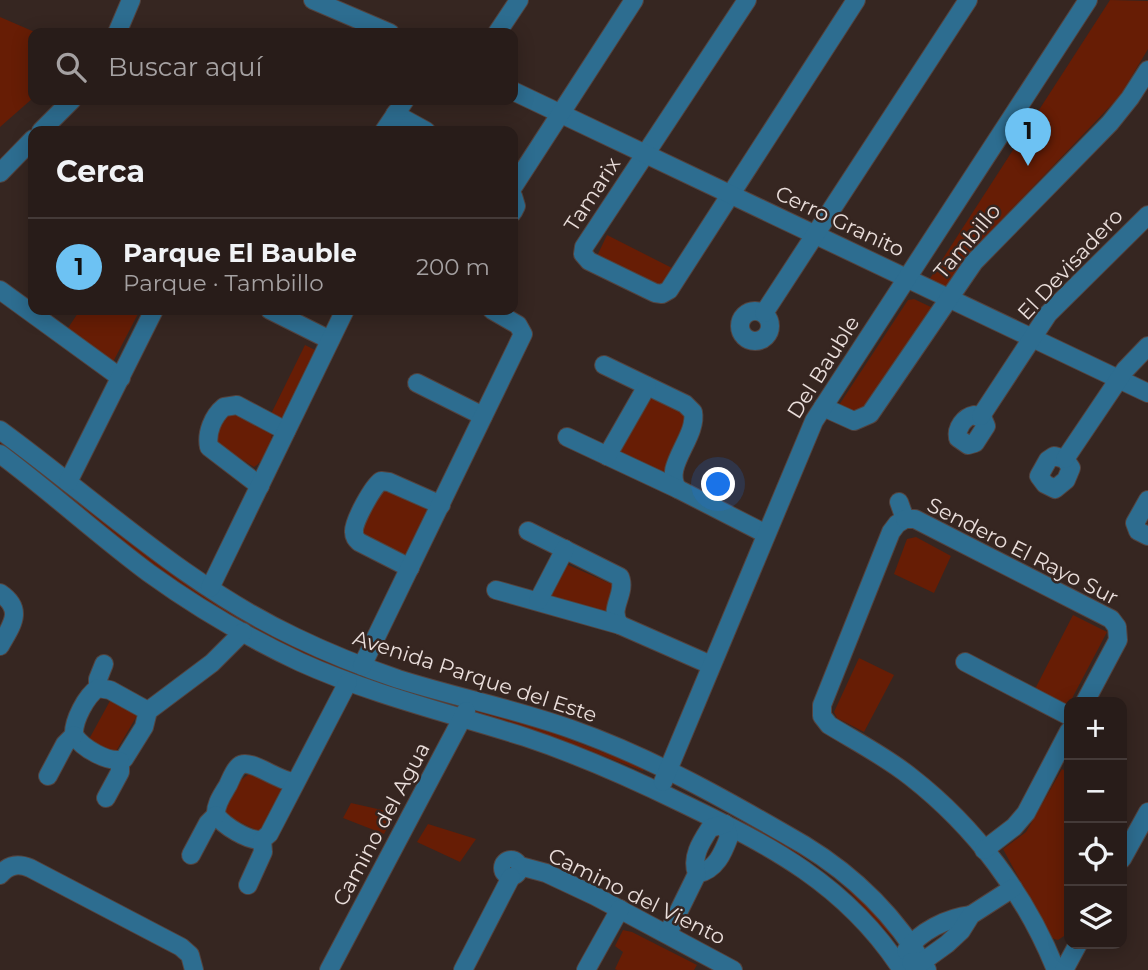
<!DOCTYPE html>
<html lang="es">
<meta charset="utf-8">
<style>
body{margin:0;font-family:Montserrat,sans-serif;background:#302522;color:#f1f3f6}
.controls{position:absolute;right:21px;bottom:21px;display:grid;overflow:hidden;border-radius:14px;box-shadow:0 4px 18px #0003}
.controls button{width:63px;height:63px;display:grid;place-items:center;padding:0;border:0;border-bottom:2px solid #443a38;background:#281c19;color:#f1f3f6;font:35px sans-serif}
.you{position:absolute;left:719px;top:485px;width:24px;height:24px;margin:-18px;border:5px solid #fff;border-radius:50%;background:#1a73e8;box-shadow:0 0 0 10px #1a73e833}
.badge{display:grid;place-items:center;width:46px;height:46px;border-radius:50%;background:#6dc2f3;color:#111;font-size:23px;font-weight:700}
.pin{position:absolute;translate:-50% -58px;filter:drop-shadow(0 2px 4px #0008)}
.pin::after{content:'';position:absolute;top:37px;width:24px;height:21px;background:inherit;clip-path:polygon(0 0,100% 0,50% 100%)}
.list{margin:0;padding:0;list-style:none}
h2{display:flex;justify-content:space-between;align-items:center;height:91px;margin:0;padding:0 28px;font-size:30px}
h2 small{font-size:23px;font-weight:400;color:#a5a1a2}
.list li{display:grid;grid-template-columns:46px 1fr auto;gap:21px;align-items:center;box-sizing:border-box;height:98px;padding:0 28px;border-top:2px solid #443a38}
.list b{display:block;font-size:26px;white-space:nowrap}
.list p{margin:0;font-size:23px;white-space:nowrap;color:#a5a1a2}
.list em{font-size:23px;font-style:normal;color:#a5a1a2}
.icon{flex:none;width:38px;height:38px;fill:none;stroke:currentColor;stroke-width:2;stroke-linecap:round;stroke-linejoin:round}
.map{position:relative;flex:none;width:1148px;height:970px;overflow:hidden}
.search{position:absolute;background:#281c19;box-shadow:0 4px 18px #0003;left:28px;top:28px;width:490px;height:77px;display:flex;align-items:center;gap:18px;box-sizing:border-box;padding:0 24px;border-radius:14px;color:#a5a1a2;font-size:26px}
.panel{position:absolute;background:#281c19;box-shadow:0 4px 18px #0003;left:28px;top:126px;width:490px;height:189px;border-radius:14px}
.map>svg:first-child{display:block}
.green{fill:#671d05}
.lines{fill:none;stroke-linecap:round;stroke-linejoin:round}
.street-casing{stroke:#53433f;stroke-width:20}
.street{stroke:#2d6d90;stroke-width:18}
.labels{text-anchor:middle;dominant-baseline:central;stroke-width:5;stroke-linejoin:round;paint-order:stroke}
.street-label{font-size:21px;fill:#eadedb;stroke:#362621}
</style>
<div class="map">
<svg width="1148" height="970" viewBox="0 0 1148 970">
<rect width="100%" height="100%" fill="#362621"/>
<!-- green -->
<g class="green">
<polygon points="1110,0 1148,1 1148,49 1120,96 986,236 948,289 929,280"/>
<polygon points="0,17 37,33 33,33 33,98 0,127"/>
<polygon points="607,235 672,268 661,287 597,256"/>
<polygon points="914,299 933,308 865,411 856,414 839,405 908,300"/>
<polygon points="80,310 140,310 112,364 66,331"/>
<polygon points="305,345 319,352 284,422 270,416"/>
<polygon points="652,395 685,411 690,419 669,472 661,475 621,456 619,447 646,398"/>
<path d="M230,408L271,430C274,442 264,461 254,467L218,445L214,439L223,414Z"/>
<path d="M0,436L144,553L193,586L449,701V704L447,706C272,665 135,556 0,443Z"/>
<polygon points="388,489 422,505 428,512 406,557 365,538 361,532 362,524 382,490"/>
<polygon points="916,537 951,556 934,593 894,574 907,539"/>
<polygon points="566,564 616,586 605,613 549,595"/>
<polygon points="1073,615 1107,632 1067,708 1034,691"/>
<polygon points="859,658 894,675 864,732 837,718 834,712"/>
<polygon points="111,699 138,714 115,753 88,741"/>
<path d="M476,708L509,716L644,768L643,771C589,751 535,727 478,718L474,712Z"/>
<polygon points="1062,769 1069,773 1069,927 1064,936 1058,940 1051,938 1003,849 1026,832"/>
<polygon points="249,774 285,787 262,833 225,815 225,810 241,780"/>
<polygon points="351,803 395,813 384,834 343,818"/>
<polygon points="739,820 753,827 758,826 844,879 895,936 892,937 841,883 815,863 738,822"/>
<polygon points="428,824 476,839 460,862 417,842"/>
<polygon points="623,930 632,932 697,965 694,970 617,970 615,969 623,952 615,946"/>
</g>
<g class="lines">
<!-- street casing -->
<g class="street-casing">
<g id="street">
<polyline points="313,0 390,33"/>
<polyline points="747,0 584,247 583,254 589,261 655,293 662,294 669,290 856,0"/>
<polyline points="117,33 131,0"/>
<polyline points="497,33 519,0"/>
<polyline points="513,91 1148,393"/>
<polyline points="395,114 426,131"/>
<polyline points="41,131 72,100"/>
<polyline points="384,131 405,100"/>
<polyline points="0,173 33,139"/>
<polyline points="513,187 634,0"/>
<polyline points="513,196 516,206 513,212"/>
<polyline points="0,290 121,378"/>
<polyline points="270,310 330,340"/>
<circle cx="755" cy="326" r="15"/>
<polyline points="764,313 968,0"/>
<path d="M604,365L685,404L693,412C698,437 661,468 678,489"/>
<polyline points="417,383 483,416"/>
<polyline points="823,407 854,421 870,414 974,262 1110,123 1130,98 1148,70"/>
<path d="M974,415L983,419L986,426L975,443L968,445L958,438C956,428 964,417 974,415Z"/>
<polyline points="981,416 1048,314 1148,215"/>
<path d="M0,430C97,501 185,585 295,637C328,653 363,667 398,679C455,697 515,709 571,729C653,758 730,802 804,845C855,876 897,918 927,970"/>
<polyline points="567,437 678,489 766,534"/>
<path d="M0,454C51,492 98,535 149,573C196,607 247,637 300,662C373,695 449,713 525,737C579,755 631,778 682,803C771,846 846,884 902,970"/>
<polyline points="607,456 647,386"/>
<polygon points="1054,456 1065,459 1071,468 1066,480 1055,489 1045,484 1039,476 1048,460"/>
<polyline points="1065,459 1125,370 1148,346"/>
<polyline points="68,482 154,310"/>
<path d="M260,486L209,447C206,433 213,416 224,407L237,405L286,431"/>
<polyline points="1148,500 1135,523 1138,531 1148,536"/>
<polyline points="899,502 905,519"/>
<path d="M905,519L897,524L891,532L822,705V716L829,725C857,742 886,757 911,777C975,827 1026,895 1056,970"/>
<polyline points="905,519 915,519 1111,619 1117,627 1118,640 1085,702"/>
<path d="M528,531L620,577C627,594 607,609 620,625"/>
<path d="M410,568L359,542C356,539 354,537 354,532C353,522 373,486 381,481L389,482L441,505"/>
<polyline points="210,588 345,310"/>
<polyline points="496,590 620,625 711,665"/>
<path d="M0,593C25,610 11,626 0,646"/>
<polyline points="538,601 565,549"/>
<polyline points="965,662 1069,716"/>
<polyline points="362,666 523,334 518,325 492,310"/>
<polyline points="98,688 98,679 104,664"/>
<path d="M148,711L110,690L98,688C86,696 73,721 74,735C82,748 109,764 124,759L144,727L148,711L212,663L243,632"/>
<polyline points="48,776 65,744 74,735"/>
<polyline points="663,782 814,421 1088,0"/>
<polyline points="106,798 120,772 120,761"/>
<path d="M262,840C248,841 224,826 216,815C215,804 223,794 228,785C231,779 234,770 239,766C250,757 278,782 295,782"/>
<polyline points="984,850 1014,827 1026,813 1069,731"/>
<polyline points="191,855 208,823 216,815"/>
<polyline points="1122,859 1148,812"/>
<circle cx="511" cy="868" r="8"/>
<polyline points="520,866 546,873 595,896 733,970"/>
<path d="M697,874C716,870 723,853 729,837L725,824"/>
<path d="M0,875C8,865 18,863 30,868L181,947L190,955L194,970"/>
<polyline points="248,885 263,852 262,840 269,834 348,682"/>
<path d="M668,933L697,874C691,857 701,842 710,828L725,824"/>
<path d="M906,951C920,931 947,918 971,915"/>
<polyline points="911,962 922,962 947,944 961,931 971,915 1013,888"/>
<polyline points="329,970 466,711"/>
<polyline points="463,970 511,877"/>
<polyline points="586,970 620,909"/>
<polyline points="1064,970 1078,944"/>
</g>
</g>
<!-- street -->
<use href="#street" class="street"/>
</g>
<g class="labels">
<!-- street labels -->
<g class="street-label">
<text transform="translate(592 194) rotate(-57)">Tamarix</text>
<text transform="translate(840 221) rotate(25)">Cerro Granito</text>
<text transform="translate(967 241) rotate(-50)">Tambillo</text>
<text transform="translate(1070 264) rotate(-47)">El Devisadero</text>
<text transform="translate(823 367) rotate(-58)">Del Bauble</text>
<text transform="translate(1023 551) rotate(27)">Sendero El Rayo Sur</text>
<text transform="translate(475 676) rotate(18)">Avenida Parque del Este</text>
<text transform="translate(381 824) rotate(-62)">Camino del Agua</text>
<text transform="translate(637 896) rotate(26)">Camino del Viento</text>
</g>
</g>
</svg>
<div class="controls">
<button>+</button>
<button>−</button>
<button><svg class="icon" aria-label="locate" viewBox="0 0 24 24"><circle cx="12" cy="12" r="6"/><path d="M12 2v4M12 18v4M2 12h4M18 12h4"/></svg></button>
<button><svg class="icon" aria-label="layers" viewBox="0 0 24 24"><path d="M12 4l9 5-9 5-9-5zM3 14l9 5 9-5"/></svg></button>
</div>
<div class="you"></div>
<div class="pin badge" style="left:1028px;top:166px">1</div>
<div class="search"><svg class="icon" aria-label="search" viewBox="0 0 24 24"><circle cx="10" cy="10" r="6"/><path d="M15 15l6 6"/></svg>Buscar aquí</div>
<section class="panel">
<h2>Cerca<small></small></h2>
<ul class="list">
<li><span class="badge">1</span><div><b>Parque El Bauble</b><p>Parque · Tambillo</p></div><em>200 m</em></li>
</ul>
</section>
</div>
